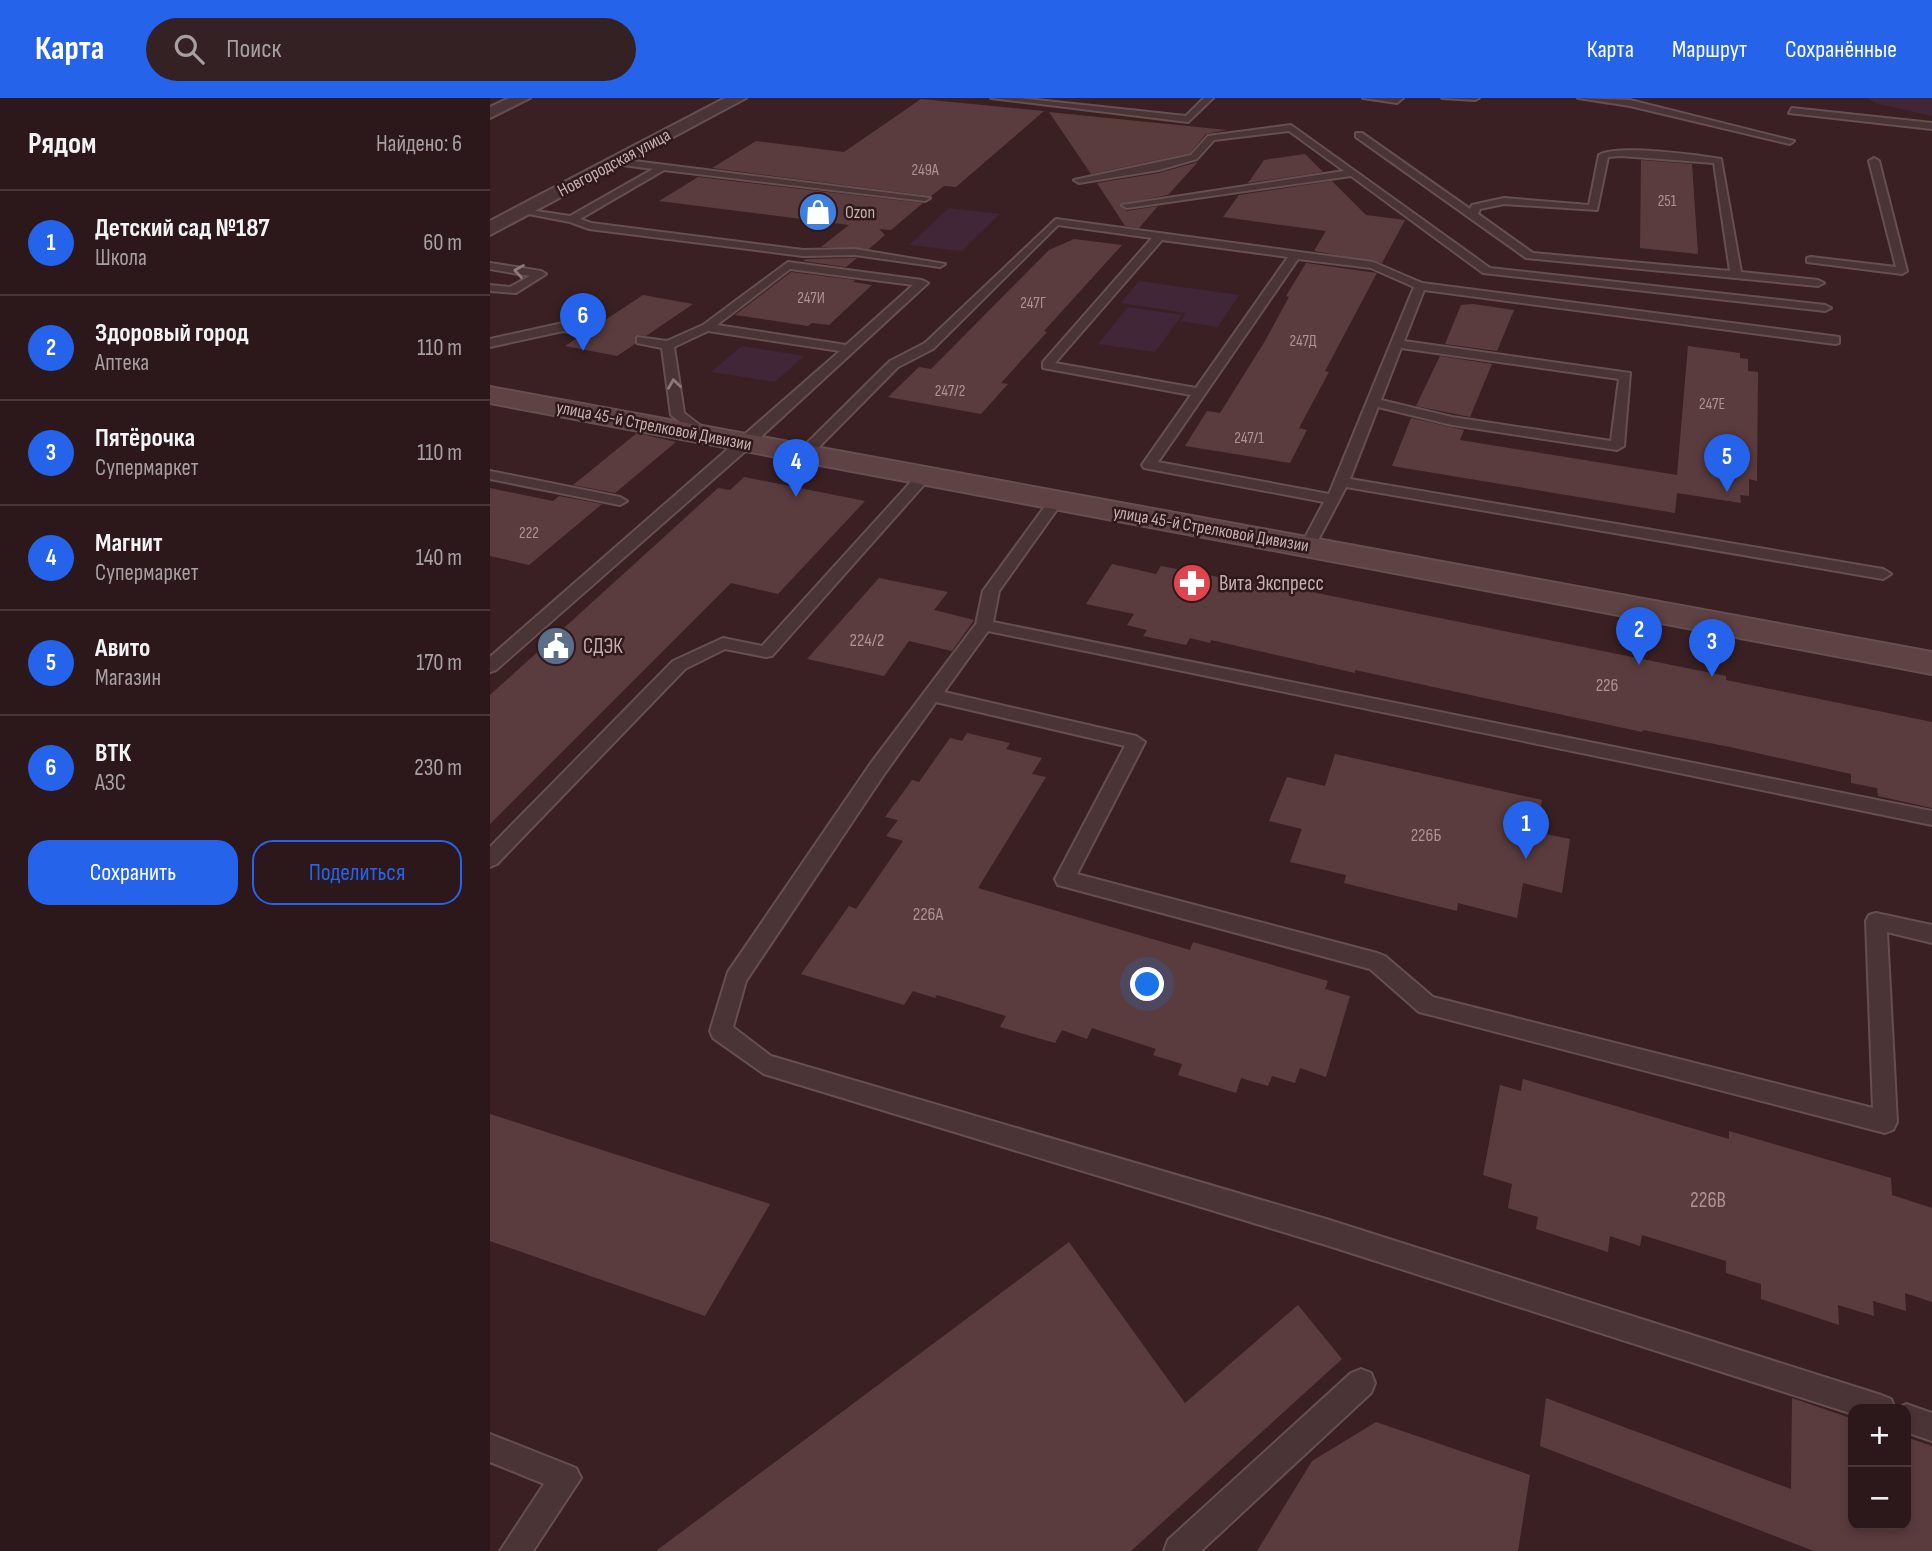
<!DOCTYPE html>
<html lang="ru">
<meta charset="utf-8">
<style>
body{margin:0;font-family:"Sofia Sans Condensed",sans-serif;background:#342123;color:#f1f3f6}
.controls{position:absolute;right:21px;bottom:21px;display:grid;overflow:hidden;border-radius:14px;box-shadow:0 4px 10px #0003}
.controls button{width:63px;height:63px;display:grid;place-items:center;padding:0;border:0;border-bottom:2px solid #483739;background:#2c181a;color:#f1f3f6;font:35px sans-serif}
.you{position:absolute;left:658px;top:887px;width:24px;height:24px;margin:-18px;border:5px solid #fff;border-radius:50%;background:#1a73e8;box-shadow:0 0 0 10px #1a73e833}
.badge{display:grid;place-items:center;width:46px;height:46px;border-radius:50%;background:#2563eb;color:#fff;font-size:23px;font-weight:700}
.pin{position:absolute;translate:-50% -58px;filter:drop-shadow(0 2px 4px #0008)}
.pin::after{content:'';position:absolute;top:37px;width:24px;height:21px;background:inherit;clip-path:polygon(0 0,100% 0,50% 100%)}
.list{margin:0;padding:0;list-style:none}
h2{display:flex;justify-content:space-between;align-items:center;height:91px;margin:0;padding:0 28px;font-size:30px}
h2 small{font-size:23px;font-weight:400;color:#a6a0a2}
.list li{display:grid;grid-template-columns:46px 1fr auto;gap:21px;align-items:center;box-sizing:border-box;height:105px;padding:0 28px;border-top:2px solid #483739}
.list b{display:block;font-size:26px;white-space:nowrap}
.list p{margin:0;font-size:23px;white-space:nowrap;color:#a6a0a2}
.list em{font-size:23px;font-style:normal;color:#a6a0a2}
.actions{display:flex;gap:14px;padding:21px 28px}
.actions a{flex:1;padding:16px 0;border:2px solid #2563eb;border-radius:21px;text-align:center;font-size:24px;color:#2563eb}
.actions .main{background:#2563eb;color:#fff}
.icon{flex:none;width:38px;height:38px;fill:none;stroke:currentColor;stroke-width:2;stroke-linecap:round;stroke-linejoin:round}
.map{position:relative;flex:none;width:1442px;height:1453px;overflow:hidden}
header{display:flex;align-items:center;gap:42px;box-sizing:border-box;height:98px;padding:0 35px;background:#2563eb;color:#fff}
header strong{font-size:33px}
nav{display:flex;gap:38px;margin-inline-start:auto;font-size:24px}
.search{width:490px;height:63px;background:#342123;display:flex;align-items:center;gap:18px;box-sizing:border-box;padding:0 24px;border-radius:38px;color:#a6a0a2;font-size:26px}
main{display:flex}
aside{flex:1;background:#2c181a}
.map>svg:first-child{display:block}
.green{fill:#402637}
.building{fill:#5b3c3e}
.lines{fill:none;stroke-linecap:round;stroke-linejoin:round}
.service-casing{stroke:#664f50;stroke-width:4}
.minor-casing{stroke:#664f50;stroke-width:4}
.secondary-casing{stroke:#664f50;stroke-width:4}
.service{fill:#4b3436;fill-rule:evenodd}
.minor{fill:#4b3436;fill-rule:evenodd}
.secondary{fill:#5f4243;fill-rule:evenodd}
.oneway{stroke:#8f7879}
.labels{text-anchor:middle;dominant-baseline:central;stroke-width:5;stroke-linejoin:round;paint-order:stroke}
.far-number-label{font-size:16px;fill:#ac9294}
.far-street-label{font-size:18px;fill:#c7afb0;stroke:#30191b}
.far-poi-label{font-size:18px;fill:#c7afb0;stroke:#30191b;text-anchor:start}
.number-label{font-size:18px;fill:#ac9294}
.poi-label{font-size:21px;fill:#c7afb0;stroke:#30191b;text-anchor:start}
.near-number-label{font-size:21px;fill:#ac9294}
</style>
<header>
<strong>Карта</strong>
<div class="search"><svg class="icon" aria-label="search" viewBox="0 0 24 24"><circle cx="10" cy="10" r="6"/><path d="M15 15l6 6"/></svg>Поиск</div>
<nav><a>Карта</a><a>Маршрут</a><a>Сохранённые</a></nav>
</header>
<main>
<aside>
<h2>Рядом<small>Найдено: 6</small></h2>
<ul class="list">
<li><span class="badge">1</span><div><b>Детский сад №187</b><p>Школа</p></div><em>60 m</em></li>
<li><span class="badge">2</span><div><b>Здоровый город</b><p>Аптека</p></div><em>110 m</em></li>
<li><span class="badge">3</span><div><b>Пятёрочка</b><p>Супермаркет</p></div><em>110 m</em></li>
<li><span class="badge">4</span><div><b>Магнит</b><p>Супермаркет</p></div><em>140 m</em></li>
<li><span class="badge">5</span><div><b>Авито</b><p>Магазин</p></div><em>170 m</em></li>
<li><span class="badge">6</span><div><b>ВТК</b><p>АЗС</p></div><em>230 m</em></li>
</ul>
<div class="actions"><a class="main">Сохранить</a><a>Поделиться</a></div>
</aside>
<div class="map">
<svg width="1442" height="1453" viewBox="0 0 1442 1453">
<rect width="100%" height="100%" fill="#3b2023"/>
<!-- green -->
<g class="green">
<polygon points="1378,0 1442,0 1442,18 1385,5"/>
<polygon points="459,110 510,116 472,153 419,147"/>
<polygon points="649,183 749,197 728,229 690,223 696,215 631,205"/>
<polygon points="638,209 692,217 665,254 608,246"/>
<polygon points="252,248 314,258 285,284 221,274"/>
</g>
<!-- building -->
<g class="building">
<polygon points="431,1 554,13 466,89 454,88 441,98 222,70 266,43 354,54"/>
<polygon points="559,14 737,32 716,36 700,55 601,76"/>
<polygon points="726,44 678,97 630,106 637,113 668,108 649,130 635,128 607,85 669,75 708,64"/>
<polygon points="815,56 833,74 758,85 774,62"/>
<polygon points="1151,62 1202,66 1208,156 1150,150"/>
<polygon points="208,79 433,105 401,132 389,131 395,137 379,151 331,149 359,127 169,103"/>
<polygon points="842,83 876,117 915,122 892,165 824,153 836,133 733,119 749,97"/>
<polygon points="584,141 632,147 554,233 557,234 511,285 518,286 491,316 398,299 429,269 441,271 559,152"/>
<polygon points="367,160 356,169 313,163 316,161"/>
<polygon points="816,165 887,175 835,273 839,274 809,330 817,332 800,365 695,348 717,313 730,315 775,243 799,199 796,198"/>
<polygon points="301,174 365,182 363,184 382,187 339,227 322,225 318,228 245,217"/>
<polygon points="153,197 203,206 156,238 145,237 145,246 127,258 75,248 90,238 99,239 107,234 103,230"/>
<polygon points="983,206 1024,212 1007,253 955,246 971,207"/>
<polygon points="1198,248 1250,255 1250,260 1258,261 1258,273 1268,274 1267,383 1259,381 1259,398 1250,397 1251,405 1187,395 1185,415 902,368 921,320 974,332 970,342 1187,377"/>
<polygon points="950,258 1002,266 980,319 926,308"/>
<polygon points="147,335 186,344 125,395 83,387"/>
<polygon points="254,379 375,403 288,496 241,485 0,726 0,597 228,390 240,392"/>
<polygon points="0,390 63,403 69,398 112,406 39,467 0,458"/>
<polygon points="622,466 666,476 671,468 770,487 772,484 1236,578 1236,582 1442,624 1442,710 1388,698 1387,690 1361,685 1361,676 1240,649 1153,632 1152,634 865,572 865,575 721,542 720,545 700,540 696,547 653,538 657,532 637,527 644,516 596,506"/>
<polygon points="389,480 458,494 444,512 484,522 462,553 419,543 394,578 317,561"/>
<polygon points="477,635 520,645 516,651 552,660 542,676 556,679 488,790 700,852 703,844 838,883 835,891 860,898 836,979 810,970 805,985 782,978 778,988 751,980 746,995 688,977 692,966 663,957 666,951 602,930 597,941 572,932 565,945 510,929 516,918 447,897 445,900 423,893 414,907 311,876 359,808 366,811 413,743 396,738 408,722 395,719 422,682 429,684 460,640 472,643"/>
<polygon points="845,656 1052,702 1046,734 1080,741 1072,795 1033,785 1027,820 968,805 967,813 854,785 856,777 800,764 812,731 779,723 797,679 835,688"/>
<polygon points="1033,981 1239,1041 1239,1033 1401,1080 1402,1097 1442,1110 1442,1204 1415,1195 1416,1213 1383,1203 1384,1218 1348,1207 1349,1227 1271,1201 1271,1186 1236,1175 1236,1163 1152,1137 1150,1148 1120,1138 1118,1154 1046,1131 1048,1119 1018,1110 1022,1086 993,1077 1010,987 1031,993"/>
<polygon points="0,1016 280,1106 215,1218 0,1143"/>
<polygon points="579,1144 695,1305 808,1207 852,1261 641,1453 166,1453"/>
<polygon points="1056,1300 1301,1391 1302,1300 1363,1321 1363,1427 1416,1427 1416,1339 1442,1348 1442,1453 1324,1453 1050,1348"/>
<polygon points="886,1324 1040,1377 1028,1453 767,1453 822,1363"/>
</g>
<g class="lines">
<!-- service casing -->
<g class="service-casing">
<g id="service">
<polygon points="501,0 528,0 696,18 714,0 723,0 698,24"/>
<polygon points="873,0 913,0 907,5"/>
<polygon points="952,0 989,0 985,2"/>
<polygon points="1088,0 1140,2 1304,43 1300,46 1140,8"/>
<polygon points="1302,10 1442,25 1442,31 1299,15"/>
<polygon points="801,27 1000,170 1335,207 1341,210 1335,213 993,175 861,78 637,110 632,107 854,73 799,33 724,42 707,61 669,72 589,85 584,82 701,57 718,38"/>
<path d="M866,35H872L980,111L982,107L1014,100L1099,107L1109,57C1128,46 1207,57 1231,61L1251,174L1328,182L1334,185L1328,188L1036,160L866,39ZM1131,58L1224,65L1240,173L1043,155L988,116L990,111L1014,106L1107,112L1118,59Z"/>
<polygon points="1384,60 1389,63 1417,173 1412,176 1317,164 1317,160 1321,159 1406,169 1379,63"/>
<polygon points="128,61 440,100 435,103 174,72 90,121 101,125 313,152 365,151 455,166 450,169 365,157 313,158 99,131 80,124 28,114 33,111 80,118 163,71 125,66"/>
<path d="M566,121L883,164L932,185L1349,239V245L1345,246L934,192L914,243L1140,275L1134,348L1127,352L962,327L888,309L860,381L1393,471L1401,476L1393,481L856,389L823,452H813L810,449L834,404L654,370L652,367L701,297L553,270V264L662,140L568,127L443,251L408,269L319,359H309V353L400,263L435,245ZM672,142L798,159L706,290L565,265ZM808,161L881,170L924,189L839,396L668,364ZM911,250L1129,281L1121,343L962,319L891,302Z"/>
<path d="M298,164L432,182L438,185L261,348L6,572L0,574V559L350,253L218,233L184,249L194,315L224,338L212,341L181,317L172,250L147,245V239L177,243L213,227ZM300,171L423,187L356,247L227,227Z"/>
<polygon points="0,165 51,173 56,176 26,195 0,193 0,187 20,189 40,178 0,171"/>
<polygon points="73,225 104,233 98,237 73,233 0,249 0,241"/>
<polygon points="0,373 130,399 137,403 130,407 0,381"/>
<polygon points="434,374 441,378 439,381 282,558 276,559 235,551 195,571 7,766 0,769 0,749 183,563 233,540 272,548 429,375"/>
<polygon points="566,399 573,403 509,493 503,524 1442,713 1442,727 498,533 454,594 646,638 655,644 587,776 887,855 895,858 943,899 1383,1010 1376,823 1379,817 1386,815 1442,827 1442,845 1397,834 1407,1024 1403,1032 1395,1035 937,916 929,914 880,871 568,787 565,781 635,648 446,604 395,675 256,883 243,929 281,958 836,1121 1391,1297 1401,1301 1405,1311 1363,1311 1363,1316 836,1147 274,976 223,940 220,933 238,874 381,665 486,526 493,493 561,400"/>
<polygon points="871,1271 881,1275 885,1285 881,1295 711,1453 674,1453 678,1442 861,1275"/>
<polygon points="1416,1306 1442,1315 1442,1343 1416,1334 1416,1311 1406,1311"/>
<polygon points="0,1336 86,1370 91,1380 43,1453 10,1453 54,1386 0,1364"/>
</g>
</g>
<!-- minor casing -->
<g class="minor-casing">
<g id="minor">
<polygon points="19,0 40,0 0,20 0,9"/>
<polygon points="235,0 256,0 0,137 0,123"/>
</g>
</g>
<!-- secondary casing -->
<g class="secondary-casing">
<polygon id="secondary" points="0,289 1442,554 1442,576 0,305"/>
</g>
<!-- service -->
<use href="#service" class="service"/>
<!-- minor -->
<use href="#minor" class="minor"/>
<!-- secondary -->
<use href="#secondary" class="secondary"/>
</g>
<!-- one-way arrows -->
<defs><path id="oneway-chevron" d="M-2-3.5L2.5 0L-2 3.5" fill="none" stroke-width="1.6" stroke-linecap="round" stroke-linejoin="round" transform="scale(1.75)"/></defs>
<g class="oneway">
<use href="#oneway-chevron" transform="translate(29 173) rotate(-171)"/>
<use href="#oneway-chevron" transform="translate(184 286) rotate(-98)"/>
</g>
<!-- icons -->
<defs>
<g id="shop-disc" transform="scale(2.0125)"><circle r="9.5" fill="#3f7fe0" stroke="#30191b"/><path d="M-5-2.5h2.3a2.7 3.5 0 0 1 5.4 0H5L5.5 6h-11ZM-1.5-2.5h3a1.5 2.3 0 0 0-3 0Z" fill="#fff"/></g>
<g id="pharmacy-disc" transform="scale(2.0125)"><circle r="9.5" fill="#e0444e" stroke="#30191b"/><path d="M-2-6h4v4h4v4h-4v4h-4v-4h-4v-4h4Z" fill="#fff"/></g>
<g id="civic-disc" transform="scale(2.0125)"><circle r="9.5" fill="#5c6f8a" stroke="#30191b"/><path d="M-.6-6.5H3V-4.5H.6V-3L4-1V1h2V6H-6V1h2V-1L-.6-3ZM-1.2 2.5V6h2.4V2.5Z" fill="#fff"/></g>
</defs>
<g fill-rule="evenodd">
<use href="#shop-disc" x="328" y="114"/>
<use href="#pharmacy-disc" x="702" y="485"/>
<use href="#civic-disc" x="66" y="548"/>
</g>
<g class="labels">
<!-- far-number labels -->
<g class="far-number-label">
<text x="435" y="72">249А</text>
<text x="1177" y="103">251</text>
<text x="321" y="200">247И</text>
<text x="543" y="205">247Г</text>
<text x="813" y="243">247Д</text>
<text x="460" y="293">247/2</text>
<text x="1222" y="306">247Е</text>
<text x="759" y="340">247/1</text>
<text x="39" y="435">222</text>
</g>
<!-- far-street labels -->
<g class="far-street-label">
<text transform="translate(124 65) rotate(-28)">Новгородская улица</text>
<text transform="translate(164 328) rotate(11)">улица 45-й Стрелковой Дивизии</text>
<text transform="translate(721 431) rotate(10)">улица 45-й Стрелковой Дивизии</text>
</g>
<!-- far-poi labels -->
<g class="far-poi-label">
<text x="355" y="114">Ozon</text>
</g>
<!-- number labels -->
<g class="number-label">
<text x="377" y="542">224/2</text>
<text x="1117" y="587">226</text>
<text x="936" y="737">226Б</text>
<text x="438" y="816">226А</text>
</g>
<!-- poi labels -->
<g class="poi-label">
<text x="729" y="485">Вита Экспресс</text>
<text x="93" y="548">СДЭК</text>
</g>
<!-- near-number labels -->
<g class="near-number-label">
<text x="1218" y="1102">226В</text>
</g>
</g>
</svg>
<div class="controls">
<button>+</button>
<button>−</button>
</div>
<div class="you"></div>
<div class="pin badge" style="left:1036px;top:761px">1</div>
<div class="pin badge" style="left:1149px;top:567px">2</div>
<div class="pin badge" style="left:1222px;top:579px">3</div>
<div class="pin badge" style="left:306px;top:399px">4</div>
<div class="pin badge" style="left:1237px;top:394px">5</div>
<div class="pin badge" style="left:93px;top:253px">6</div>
</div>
</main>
